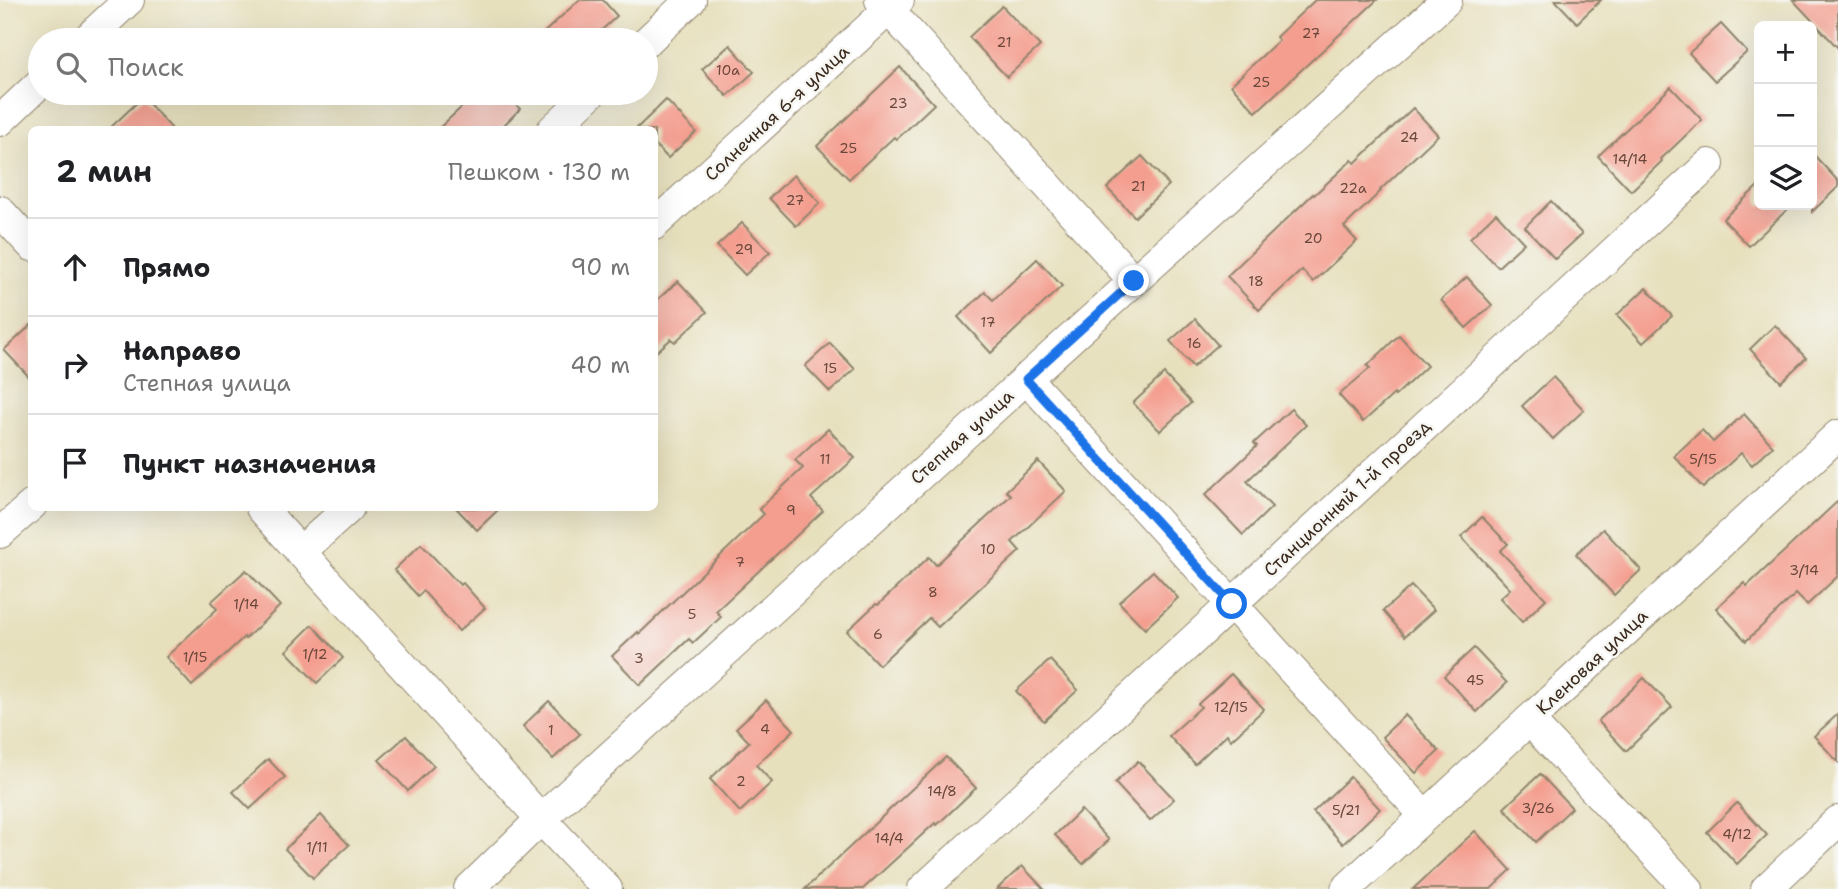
<!DOCTYPE html>
<html lang="ru">
<meta charset="utf-8">
<style>
body{margin:0;font-family:"Shantell Sans",sans-serif;background:#f6f6f6;color:#202124}
.controls{position:absolute;right:21px;top:21px;display:grid;overflow:hidden;border-radius:10px;box-shadow:0 7px 28px #0002}
.controls button{width:63px;height:63px;display:grid;place-items:center;padding:0;border:0;border-bottom:2px solid #e0e0e0;background:#fff;color:#202124;font:35px sans-serif}
.stop{position:absolute;width:21px;height:21px;margin:-16px;border:5px solid #1a73e8;border-radius:50%;background:#fff}
.stop.end{background:#1a73e8;border-color:#fff;box-shadow:0 2px 7px #0008}
.list{margin:0;padding:0;list-style:none}
h2{display:flex;justify-content:space-between;align-items:center;height:91px;margin:0;padding:0 28px;font-size:30px}
h2 small{font-size:23px;font-weight:400;color:#757577}
.list li{display:grid;grid-template-columns:46px 1fr auto;gap:21px;align-items:center;box-sizing:border-box;height:98px;padding:0 28px;border-top:2px solid #e0e0e0}
.list b{display:block;font-size:26px;white-space:nowrap}
.list p{margin:0;font-size:23px;white-space:nowrap;color:#757577}
.list em{font-size:23px;font-style:normal;color:#757577}
.icon{flex:none;width:38px;height:38px;fill:none;stroke:currentColor;stroke-width:2;stroke-linecap:round;stroke-linejoin:round}
.map{position:relative;flex:none;width:1838px;height:889px;overflow:hidden}
.search{position:absolute;background:#fff;box-shadow:0 7px 28px #0002;left:28px;top:28px;width:630px;height:77px;display:flex;align-items:center;gap:18px;box-sizing:border-box;padding:0 24px;border-radius:38px;color:#757577;font-size:26px}
.panel{position:absolute;background:#fff;box-shadow:0 7px 28px #0002;left:28px;top:126px;width:630px;height:385px;border-radius:10px}
.map>svg:first-child{display:block}
.building{fill:#f49e8f}
.lines{fill:none;stroke-linecap:round;stroke-linejoin:round}
.minor-casing{stroke:#91856e;stroke-width:32}
.minor{stroke:#fff;stroke-width:30}
.route{stroke:#1a73e8;stroke-width:9}
.labels{text-anchor:middle;dominant-baseline:central;stroke-width:5;stroke-linejoin:round;paint-order:stroke}
.number-label{font-size:14px;fill:#69473a}
.street-label{font-size:18px;fill:#3b2a1e;stroke:#f6f6f2}
</style>
<div class="map">
<svg width="1838" height="889" viewBox="0 0 1838 889">
<rect width="100%" height="100%" fill="#f6f6f2"/>
<filter id="ink" filterUnits="userSpaceOnUse"><feTurbulence type="fractalNoise" baseFrequency=".0143" numOctaves="2"/><feDisplacementMap in="SourceGraphic" scale="14" xChannelSelector="R" yChannelSelector="G"/><feConvolveMatrix kernelMatrix="1 2 1 2 8 2 1 2 1" color-interpolation-filters="sRGB"/></filter>
<filter id="wash" filterUnits="userSpaceOnUse"><feTurbulence type="fractalNoise" baseFrequency=".00686" numOctaves="4" result="noise"/><feDisplacementMap in="SourceGraphic" scale="28" xChannelSelector="R" yChannelSelector="G"/><feGaussianBlur stdDeviation="1.57" result="paint"/><feColorMatrix in="noise" values="0 0 0 0 0 0 0 0 0 0 0 0 0 0 0 0 0 1.4 0 .05"/><feComposite in="paint" operator="in"/></filter>
<g filter="url(#wash)">
<rect width="100%" height="100%" fill="#e7e0bd"/>
<g id="blocks">
<!-- building -->
<g class="building">
<polygon points="579,0 603,0 617,16 591,40 536,40"/>
<polygon points="1315,0 1377,0 1256,112 1231,85 1279,40 1276,37"/>
<polygon points="1555,0 1601,0 1577,23"/>
<polygon points="1793,0 1838,0 1838,48"/>
<polygon points="1002,6 1040,46 1007,77 969,37"/>
<polygon points="1721,24 1747,52 1715,81 1689,53"/>
<polygon points="730,45 754,72 727,96 702,69"/>
<polygon points="900,67 934,104 897,139 894,137 849,179 817,146"/>
<polygon points="1671,87 1702,120 1661,159 1662,161 1631,191 1598,156"/>
<polygon points="477,93 505,93 520,109 499,130 437,130"/>
<polygon points="143,97 173,130 108,130"/>
<polygon points="666,100 696,132 668,158 654,144 654,130 635,130"/>
<polygon points="1413,108 1438,135 1380,190 1381,191 1344,227 1357,241 1313,282 1302,270 1259,310 1227,276 1313,194 1314,195 1352,160 1355,163"/>
<polygon points="1812,153 1838,181 1838,187 1812,212"/>
<polygon points="1142,156 1169,185 1135,217 1107,188"/>
<polygon points="794,175 820,203 796,226 769,198"/>
<polygon points="1759,185 1759,205 1792,205 1749,246 1723,219"/>
<polygon points="1551,201 1582,234 1555,259 1525,227"/>
<polygon points="1496,213 1524,243 1498,267 1470,238"/>
<polygon points="742,223 770,252 745,275 717,246"/>
<polygon points="1037,259 1062,286 991,353 958,317 985,292 993,300"/>
<polygon points="1467,277 1492,305 1466,328 1441,300"/>
<polygon points="678,281 707,312 675,342 671,339 654,354 654,303"/>
<polygon points="1646,288 1672,316 1643,343 1617,315"/>
<polygon points="1195,319 1218,345 1193,367 1170,341"/>
<polygon points="32,324 32,380 4,350"/>
<polygon points="1775,325 1806,358 1781,382 1750,349"/>
<polygon points="1399,335 1427,366 1395,396 1394,394 1363,422 1339,395 1370,368 1367,366"/>
<polygon points="830,343 855,369 830,392 805,366"/>
<polygon points="1164,374 1191,403 1160,431 1133,403"/>
<polygon points="1553,377 1584,410 1553,439 1522,406"/>
<polygon points="1291,409 1306,425 1247,481 1272,507 1243,535 1205,495 1257,446 1254,443"/>
<polygon points="1744,414 1773,446 1752,465 1741,453 1703,488 1674,456 1702,430 1713,442"/>
<polygon points="828,429 855,458 811,498 823,511 716,611 721,617 693,643 689,639 640,685 612,656 638,632 639,634 764,514 759,509 803,468 795,460"/>
<polygon points="1038,461 1066,491 1012,542 1020,551 938,627 929,618 879,665 847,631 876,604 878,605 929,557 936,565 1011,495 1006,491"/>
<polygon points="1838,501 1838,576 1807,605 1796,594 1746,641 1716,608 1744,583 1747,586"/>
<polygon points="456,508 500,508 477,530"/>
<polygon points="1482,517 1508,544 1500,551 1546,599 1522,622 1500,598 1510,589 1461,537"/>
<polygon points="1603,529 1641,570 1614,595 1576,554"/>
<polygon points="421,544 460,585 463,583 485,608 459,631 423,591 418,596 394,570"/>
<polygon points="246,570 280,606 245,639 244,637 192,686 166,657 217,609 211,602"/>
<polygon points="1153,571 1178,598 1145,629 1119,602"/>
<polygon points="1411,586 1434,610 1405,636 1383,611"/>
<polygon points="312,625 343,658 317,683 286,651"/>
<polygon points="1474,648 1507,683 1477,712 1444,676"/>
<polygon points="1050,660 1078,690 1044,721 1016,691"/>
<polygon points="1231,674 1264,709 1231,740 1227,734 1195,764 1169,736 1201,707 1198,704"/>
<polygon points="1644,678 1672,707 1626,751 1598,721"/>
<polygon points="766,700 794,730 756,765 772,782 740,812 710,779 749,742 736,728"/>
<polygon points="549,701 580,734 553,759 523,726"/>
<polygon points="1838,714 1838,762 1814,736"/>
<polygon points="1405,715 1439,751 1416,773 1382,737"/>
<polygon points="406,736 434,766 408,791 379,760"/>
<polygon points="946,757 976,788 937,825 935,823 863,889 805,889"/>
<polygon points="268,759 285,777 250,809 233,792"/>
<polygon points="1138,761 1174,799 1150,821 1115,783"/>
<polygon points="1540,774 1572,808 1536,842 1504,808"/>
<polygon points="1350,777 1380,809 1343,844 1313,812"/>
<polygon points="1737,803 1767,835 1737,864 1707,832"/>
<polygon points="1081,810 1109,840 1083,864 1055,835"/>
<polygon points="321,815 349,845 313,878 285,849"/>
<polygon points="1475,831 1511,870 1491,889 1413,889"/>
<polygon points="1022,866 1044,889 997,889"/>
</g>
</g>
</g>
<g filter="url(#ink)">
<use href="#blocks" fill-opacity="0" stroke="#91856e" stroke-width="2"/>
<g class="lines">
<!-- minor casing -->
<g class="minor-casing">
<g id="minor">
<polyline points="880,0 1134,281"/>
<polyline points="86,40 129,0"/>
<polyline points="646,42 691,0"/>
<polyline points="0,121 40,83"/>
<polyline points="552,130 591,93"/>
<polyline points="0,211 32,246"/>
<polyline points="654,225 899,0"/>
<polyline points="1026,378 1425,816"/>
<polyline points="261,508 541,819 607,889"/>
<polyline points="0,533 32,505"/>
<polyline points="300,552 349,508"/>
<polyline points="1529,720 1688,889"/>
<polyline points="469,889 541,819 1134,281 1447,0"/>
<polyline points="923,889 1709,164"/>
<polyline points="1346,889 1838,435"/>
<polyline points="1766,889 1838,821"/>
</g>
</g>
<!-- minor -->
<use href="#minor" class="minor"/>
</g>
</g>
<g class="lines" filter="url(#ink)">
<!-- route -->
<polyline class="route" points="1134,281 1026,379 1232,604"/>
</g>
<g class="labels">
<!-- number labels -->
<g class="number-label">
<text x="1311" y="33">27</text>
<text x="1004" y="42">21</text>
<text x="728" y="70">10а</text>
<text x="1261" y="82">25</text>
<text x="898" y="103">23</text>
<text x="1409" y="137">24</text>
<text x="848" y="148">25</text>
<text x="1630" y="159">14/14</text>
<text x="1138" y="186">21</text>
<text x="1353" y="188">22а</text>
<text x="795" y="200">27</text>
<text x="1313" y="238">20</text>
<text x="744" y="249">29</text>
<text x="1256" y="281">18</text>
<text x="988" y="322">17</text>
<text x="1194" y="343">16</text>
<text x="830" y="368">15</text>
<text x="825" y="459">11</text>
<text x="1703" y="459">5/15</text>
<text x="791" y="510">9</text>
<text x="988" y="549">10</text>
<text x="740" y="562">7</text>
<text x="1804" y="570">3/14</text>
<text x="933" y="592">8</text>
<text x="246" y="604">1/14</text>
<text x="692" y="614">5</text>
<text x="878" y="634">6</text>
<text x="315" y="654">1/12</text>
<text x="195" y="657">1/15</text>
<text x="639" y="658">3</text>
<text x="1475" y="680">45</text>
<text x="1231" y="707">12/15</text>
<text x="765" y="729">4</text>
<text x="551" y="730">1</text>
<text x="741" y="781">2</text>
<text x="942" y="791">14/8</text>
<text x="1538" y="808">3/26</text>
<text x="1346" y="810">5/21</text>
<text x="1737" y="834">4/12</text>
<text x="889" y="838">14/4</text>
<text x="317" y="847">1/11</text>
</g>
<!-- street labels -->
<g class="street-label">
<text transform="translate(777 113) rotate(-43)">Солнечная 6-я улица</text>
<text transform="translate(962 437) rotate(-42)">Степная улица</text>
<text transform="translate(1347 498) rotate(-43)">Станционный 1-й проезд</text>
<text transform="translate(1592 662) rotate(-43)">Кленовая улица</text>
</g>
</g>
</svg>
<div class="controls">
<button>+</button>
<button>−</button>
<button><svg class="icon" aria-label="layers" viewBox="0 0 24 24"><path d="M12 4l9 5-9 5-9-5zM3 14l9 5 9-5"/></svg></button>
</div>
<div class="stop" style="left:1232px;top:604px"></div>
<div class="stop end" style="left:1134px;top:281px"></div>
<div class="search"><svg class="icon" aria-label="search" viewBox="0 0 24 24"><circle cx="10" cy="10" r="6"/><path d="M15 15l6 6"/></svg>Поиск</div>
<section class="panel">
<h2>2 мин<small>Пешком · 130 m</small></h2>
<ul class="list">
<li><svg class="icon" aria-label="ahead" viewBox="0 0 24 24"><path d="M12 20V5M6 11l6-6 6 6"/></svg><div><b>Прямо</b></div><em>90 m</em></li>
<li><svg class="icon" aria-label="right" viewBox="0 0 24 24"><path d="M7 20v-9h11M14 6l5 5-5 5"/></svg><div><b>Направо</b><p>Степная улица</p></div><em>40 m</em></li>
<li><svg class="icon" aria-label="arrive" viewBox="0 0 24 24"><path d="M6 21V4h12l-3 4 3 4H6"/></svg><div><b>Пункт назначения</b></div></li>
</ul>
</section>
</div>
